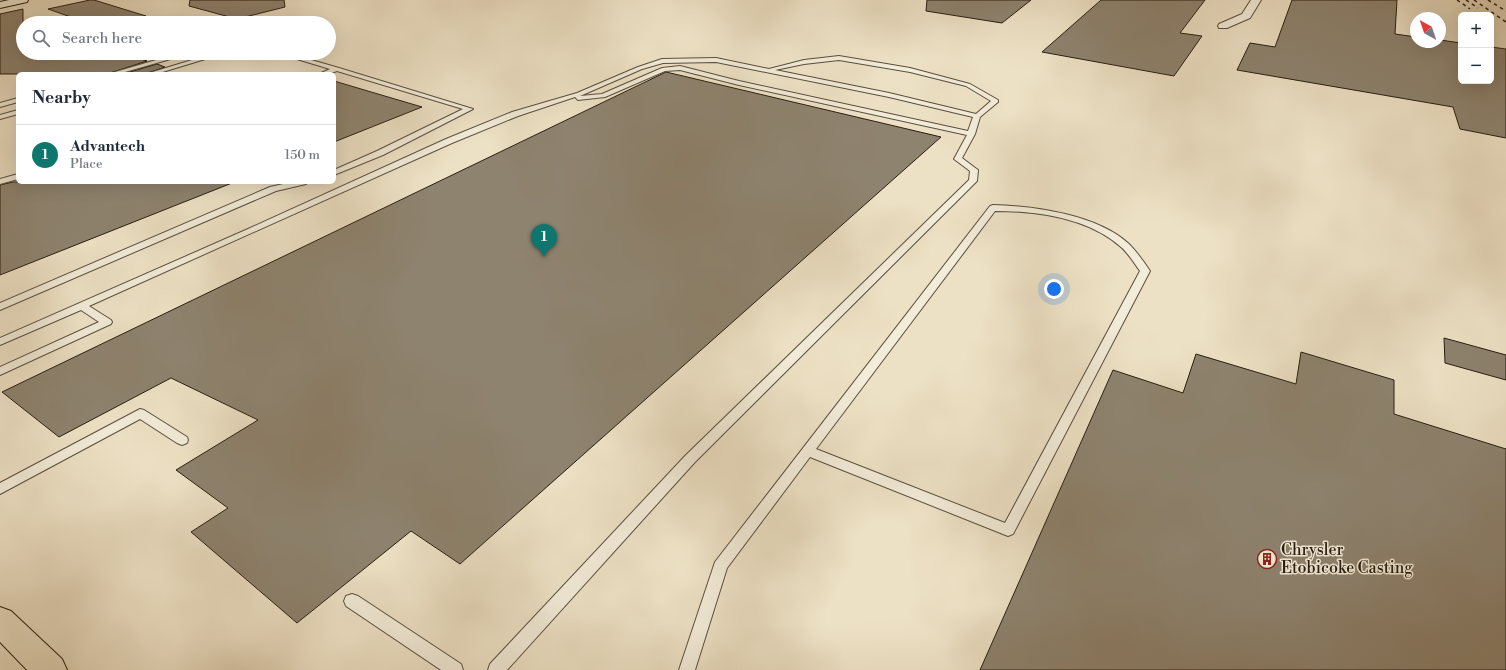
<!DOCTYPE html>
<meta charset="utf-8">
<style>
body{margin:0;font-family:"Libre Bodoni",serif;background:#f6f6f7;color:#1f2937}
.controls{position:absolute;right:12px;top:12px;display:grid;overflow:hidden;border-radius:6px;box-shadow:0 4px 16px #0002}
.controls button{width:36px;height:36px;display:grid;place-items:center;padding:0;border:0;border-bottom:1px solid #e0e1e3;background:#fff;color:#1f2937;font:20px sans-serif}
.compass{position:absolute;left:1410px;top:12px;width:36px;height:36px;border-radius:50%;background:#fff;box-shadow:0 4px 16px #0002;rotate:320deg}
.you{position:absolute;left:1054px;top:289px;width:14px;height:14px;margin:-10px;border:3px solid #fff;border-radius:50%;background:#1a73e8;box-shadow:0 0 0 6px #1a73e833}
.badge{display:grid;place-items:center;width:26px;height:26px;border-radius:50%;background:#0f766e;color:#fff;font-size:13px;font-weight:700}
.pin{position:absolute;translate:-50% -33px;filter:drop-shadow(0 1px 2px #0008)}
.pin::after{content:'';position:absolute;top:21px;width:14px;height:12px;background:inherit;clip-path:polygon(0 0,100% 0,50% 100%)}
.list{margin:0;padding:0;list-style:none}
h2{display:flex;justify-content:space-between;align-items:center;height:52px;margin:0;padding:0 16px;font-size:17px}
h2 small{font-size:13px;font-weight:400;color:#747a83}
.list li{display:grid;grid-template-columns:26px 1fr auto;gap:12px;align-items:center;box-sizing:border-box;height:60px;padding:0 16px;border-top:1px solid #e0e1e3}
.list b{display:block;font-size:15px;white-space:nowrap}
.list p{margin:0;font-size:13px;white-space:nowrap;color:#747a83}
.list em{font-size:13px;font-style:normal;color:#747a83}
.icon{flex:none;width:22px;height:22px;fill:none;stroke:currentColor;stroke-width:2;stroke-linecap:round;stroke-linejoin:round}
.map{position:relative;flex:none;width:1506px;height:670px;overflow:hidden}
.search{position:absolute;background:#fff;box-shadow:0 4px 16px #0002;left:16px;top:16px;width:320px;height:44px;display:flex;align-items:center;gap:10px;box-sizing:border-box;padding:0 14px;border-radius:22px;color:#747a83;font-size:15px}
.panel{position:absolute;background:#fff;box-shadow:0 4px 16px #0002;left:16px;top:72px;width:320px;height:112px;border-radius:6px}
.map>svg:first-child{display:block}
.building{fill:#8e836f;stroke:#281e11}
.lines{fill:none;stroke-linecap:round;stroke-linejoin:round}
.lane-casing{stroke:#594f3e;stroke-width:2}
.street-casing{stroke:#594f3e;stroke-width:2}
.secondary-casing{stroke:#281e11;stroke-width:2}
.primary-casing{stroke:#281e11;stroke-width:2}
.lane{fill:#f3ecd9;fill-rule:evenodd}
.street{fill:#f3ecd9;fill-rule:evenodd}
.secondary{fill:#f3ecd9;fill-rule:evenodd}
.primary{fill:#ede1c5;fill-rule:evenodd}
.rail{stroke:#281e11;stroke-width:1.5;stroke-dasharray:3.5 3.5;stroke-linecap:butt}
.labels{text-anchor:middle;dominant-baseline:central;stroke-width:3;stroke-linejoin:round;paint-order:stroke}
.near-poi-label{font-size:16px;fill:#281e11;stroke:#f3ecd9;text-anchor:start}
</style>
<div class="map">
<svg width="1506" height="670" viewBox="0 0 1506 670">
<rect width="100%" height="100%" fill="#ede1c5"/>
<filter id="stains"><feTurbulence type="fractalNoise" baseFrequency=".005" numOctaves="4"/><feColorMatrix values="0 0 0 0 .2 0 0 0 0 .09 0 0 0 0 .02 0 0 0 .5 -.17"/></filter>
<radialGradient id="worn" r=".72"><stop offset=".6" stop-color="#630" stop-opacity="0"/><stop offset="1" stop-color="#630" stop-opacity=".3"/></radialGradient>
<!-- building -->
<g class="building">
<polygon points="90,0 94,0 146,16 117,23 88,23 48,9"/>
<polygon points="190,0 284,0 285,7 237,19 189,6"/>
<polygon points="927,0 1031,0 1002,23 926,11"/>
<polygon points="1101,0 1205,0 1180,33 1202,36 1174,76 1042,52"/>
<polygon points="1292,0 1397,0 1395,34 1416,37 1416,42 1440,42 1440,40 1461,43 1461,81 1491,81 1491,47 1506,49 1506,138 1460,129 1453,107 1237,70 1250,43 1275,47"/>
<polygon points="23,9 23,53 122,53 147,61 107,74 0,74 0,14"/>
<polygon points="157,64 165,67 145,74 123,74"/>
<polygon points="666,72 941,137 460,564 411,531 297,623 191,532 228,508 176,470 258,420 171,378 59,437 2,392"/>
<polygon points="334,81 422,107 334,142"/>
<polygon points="13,182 232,182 232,183 0,275 0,185"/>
<polygon points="1444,338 1506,355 1506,380 1445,363"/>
<polygon points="1301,352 1394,380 1394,414 1506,449 1506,670 980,670 1113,370 1183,393 1196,354 1296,384"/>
</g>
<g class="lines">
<!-- lane casing -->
<g class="lane-casing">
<g id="lane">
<polygon points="173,53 179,53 174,58 118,74 108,74 170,56"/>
<polygon points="215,53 225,53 156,74 146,74"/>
<polygon points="277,53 287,53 339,68 473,109 383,155 334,175 334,170 377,151 463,109 337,71 328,74 319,74 330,69"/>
<path d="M839,56L910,68L970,84L998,100V102L980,117L975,134L962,158L978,170L977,181L695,462L507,670H488L490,664L685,456L969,180L970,171L954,159L967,135L739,85L680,70L665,71L605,97L578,100L575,97L518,116L452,143L89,306L111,320L112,322L111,324L0,375V367L99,322L81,310L0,345V338L248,229L446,139L512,112L577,93L638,67L662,59L716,58L769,69L804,60ZM839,60L910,72L966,86L991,101L976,114L889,93L775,70L804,64ZM716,62L889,97L973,117L968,131L739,81L680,66L662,68L602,94L580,96L642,69L663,63Z"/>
<polygon points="18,98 18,102 0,107 0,103"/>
<polygon points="18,110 18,114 0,119 0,115"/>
<polygon points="18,174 18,179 0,184 0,179"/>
<polygon points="292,182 307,182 306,184 276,191 0,310 0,303 270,187"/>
<path d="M993,205C1035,206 1098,215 1129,244C1137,252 1144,262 1150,271L1013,534L1008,536L1003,534L810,457L727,568L695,670H679L715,562L990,206ZM995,211C1037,211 1088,218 1121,247C1129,254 1134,263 1140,271L1005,523L816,449Z"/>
<polygon points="140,409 144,410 187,437 188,440 187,443 182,445 177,443 140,419 0,494 0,483"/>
<polygon points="352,594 358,596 461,664 463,670 441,670 346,606 344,601 346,596"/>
</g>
</g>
<!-- street casing -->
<g class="street-casing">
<polygon id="street" points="1251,0 1261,0 1250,18 1227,28 1219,28 1218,26 1219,24 1242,14"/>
</g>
<!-- secondary casing -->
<g class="secondary-casing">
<polygon id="secondary" points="9,0 28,0 27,2 0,8 0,2"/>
</g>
<!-- primary casing -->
<g class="primary-casing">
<polygon id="primary" points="0,607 11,611 62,659 67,670 27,670 0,642"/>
</g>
<!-- lane -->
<use href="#lane" class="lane"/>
<!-- street -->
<use href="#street" class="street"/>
<!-- secondary -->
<use href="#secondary" class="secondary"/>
<!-- primary -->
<use href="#primary" class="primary"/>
<!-- rail -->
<g class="rail">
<polyline points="1457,0 1470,9"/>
<polyline points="1466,0 1478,8"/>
<polyline points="1474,0 1506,22"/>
<polyline points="1488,0 1506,11"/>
</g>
</g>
<!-- icons -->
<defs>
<g id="building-ring" transform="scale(1)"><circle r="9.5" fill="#f3ecd9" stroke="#8f2418" stroke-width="1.5"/><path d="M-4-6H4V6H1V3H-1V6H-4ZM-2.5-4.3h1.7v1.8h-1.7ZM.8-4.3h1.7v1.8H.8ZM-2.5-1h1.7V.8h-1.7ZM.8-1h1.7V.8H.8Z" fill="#8f2418"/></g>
</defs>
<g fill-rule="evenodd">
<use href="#building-ring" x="1267" y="559"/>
</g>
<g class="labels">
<!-- near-poi labels -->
<g class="near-poi-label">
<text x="1281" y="550">Chrysler<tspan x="1281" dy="18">Etobicoke Casting</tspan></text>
</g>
</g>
<rect width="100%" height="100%" filter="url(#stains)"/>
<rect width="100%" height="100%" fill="url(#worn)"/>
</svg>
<div class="controls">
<button>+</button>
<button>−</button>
</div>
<svg class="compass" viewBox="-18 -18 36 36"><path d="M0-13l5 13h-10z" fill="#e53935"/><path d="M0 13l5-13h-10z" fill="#747a83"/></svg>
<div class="you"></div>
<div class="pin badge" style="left:544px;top:257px">1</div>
<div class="search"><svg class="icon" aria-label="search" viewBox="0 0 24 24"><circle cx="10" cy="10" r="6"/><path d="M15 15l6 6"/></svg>Search here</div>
<section class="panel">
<h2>Nearby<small></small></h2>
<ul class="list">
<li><span class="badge">1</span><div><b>Advantech</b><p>Place</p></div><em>150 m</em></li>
</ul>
</section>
</div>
